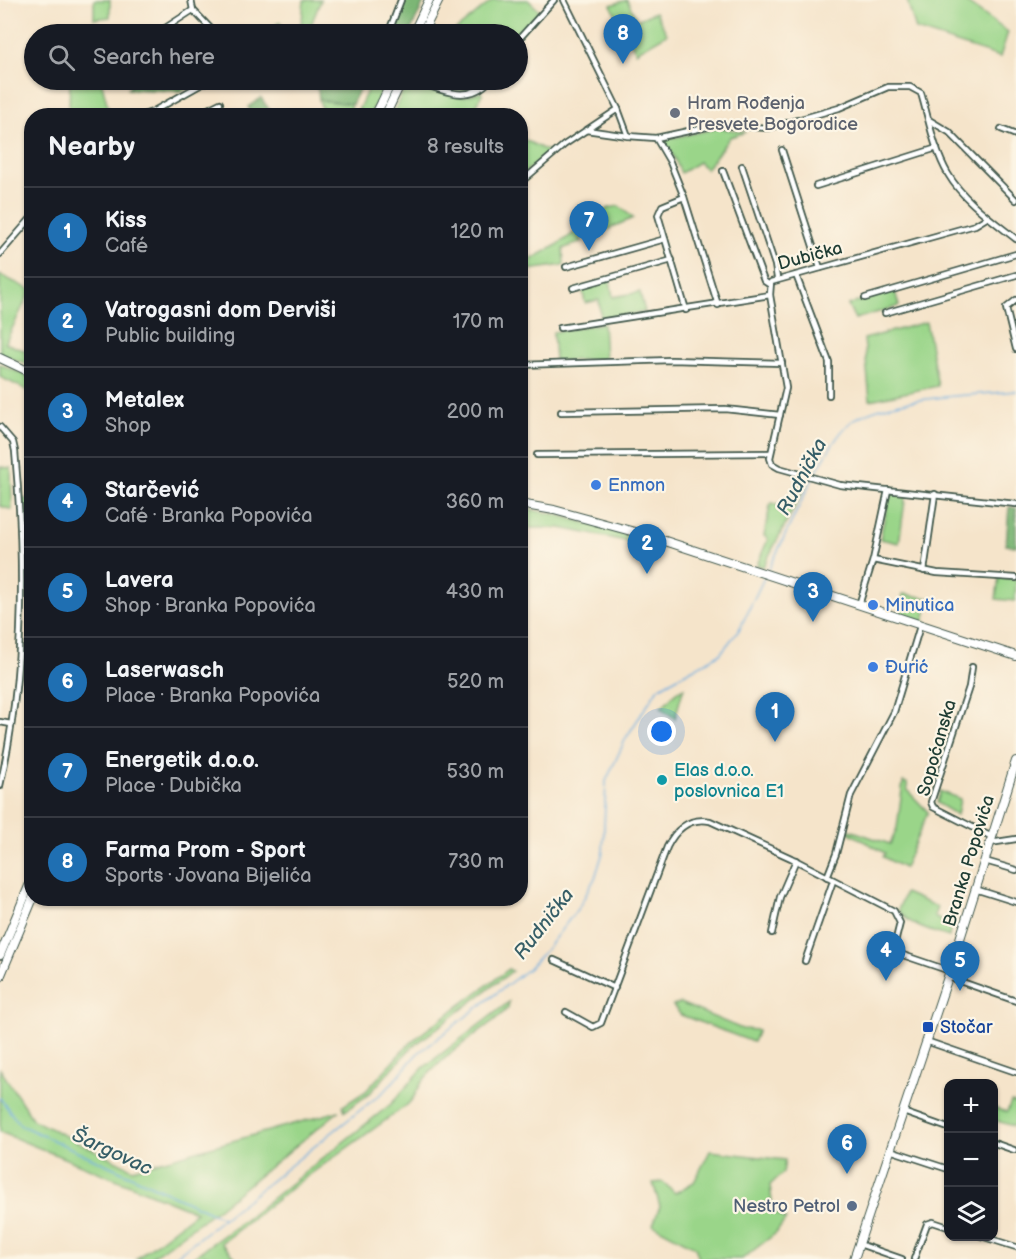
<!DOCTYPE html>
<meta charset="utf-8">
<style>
body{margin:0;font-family:"Balsamiq Sans",sans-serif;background:#242831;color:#f1f3f6}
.controls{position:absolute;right:18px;bottom:18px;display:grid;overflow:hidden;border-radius:12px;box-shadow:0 2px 4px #0004}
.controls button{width:54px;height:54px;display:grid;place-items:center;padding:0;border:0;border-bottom:2px solid #363941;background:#171b24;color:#f1f3f6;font:30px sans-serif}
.you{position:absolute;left:662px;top:732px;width:21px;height:21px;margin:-15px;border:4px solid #fff;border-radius:50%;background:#1a73e8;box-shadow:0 0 0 9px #1a73e833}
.badge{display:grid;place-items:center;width:39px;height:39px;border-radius:50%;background:#1f6fb2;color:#fff;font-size:20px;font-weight:700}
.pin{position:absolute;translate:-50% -50px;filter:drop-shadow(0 2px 3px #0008)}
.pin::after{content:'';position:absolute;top:32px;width:21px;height:18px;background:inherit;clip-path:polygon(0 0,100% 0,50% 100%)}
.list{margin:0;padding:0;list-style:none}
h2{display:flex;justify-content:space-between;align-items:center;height:78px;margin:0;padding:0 24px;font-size:26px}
h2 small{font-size:20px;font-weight:400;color:#9ea1a6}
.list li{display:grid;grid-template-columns:39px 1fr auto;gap:18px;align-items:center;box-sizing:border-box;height:90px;padding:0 24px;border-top:2px solid #363941}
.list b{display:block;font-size:22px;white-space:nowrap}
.list p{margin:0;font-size:20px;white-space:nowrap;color:#9ea1a6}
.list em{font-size:20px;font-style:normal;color:#9ea1a6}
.icon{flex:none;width:33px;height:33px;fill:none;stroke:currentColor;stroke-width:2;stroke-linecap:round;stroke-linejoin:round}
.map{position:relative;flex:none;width:1016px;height:1259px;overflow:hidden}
.search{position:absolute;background:#171b24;box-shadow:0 2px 4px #0004;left:24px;top:24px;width:504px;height:66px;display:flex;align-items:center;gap:15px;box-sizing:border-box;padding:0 21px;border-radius:33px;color:#9ea1a6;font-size:22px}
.panel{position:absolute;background:#171b24;box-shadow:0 2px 4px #0004;left:24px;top:108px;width:504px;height:798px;border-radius:24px}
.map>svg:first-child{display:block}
.green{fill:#9ad589;stroke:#5c895e;stroke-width:1.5}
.forest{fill:#7bb675;stroke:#4d7a54;stroke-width:1.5}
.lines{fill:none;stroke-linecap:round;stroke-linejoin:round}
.stream{stroke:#6aacde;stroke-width:1.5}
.minor-casing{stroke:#3f564a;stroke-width:8}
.primary-casing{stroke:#3f564a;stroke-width:10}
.trunk-casing{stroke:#3f564a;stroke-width:10}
.minor{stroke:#fff;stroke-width:4.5}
.primary{stroke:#fff;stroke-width:8}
.trunk{stroke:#fff;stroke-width:8}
.worship-dot{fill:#6b7280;stroke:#fcf5e5;stroke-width:2}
.shop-dot{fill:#3f7fe0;stroke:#fcf5e5;stroke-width:2}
.culture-dot{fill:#0f9aa8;stroke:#fcf5e5;stroke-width:2}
.transit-dot{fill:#1a4fb4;stroke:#fcf5e5;stroke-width:2}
.service-dot{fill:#5c6f8a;stroke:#fcf5e5;stroke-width:2}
.labels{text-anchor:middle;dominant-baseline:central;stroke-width:4.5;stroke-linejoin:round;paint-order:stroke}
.worship-label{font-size:18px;fill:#5b616d;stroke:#fcf5e5;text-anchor:start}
.street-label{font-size:18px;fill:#1f3d34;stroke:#fcf5e5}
.shop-label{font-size:18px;fill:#366cbe;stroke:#fcf5e5;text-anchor:start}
.culture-label{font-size:18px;fill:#0d838f;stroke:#fcf5e5;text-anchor:start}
.transit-label{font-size:18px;fill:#164399;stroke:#fcf5e5;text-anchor:start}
.service-label{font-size:18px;fill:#4e5e75;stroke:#fcf5e5;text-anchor:end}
.water-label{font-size:20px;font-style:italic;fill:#365e67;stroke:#fcf5e5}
</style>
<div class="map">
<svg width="1016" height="1259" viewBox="0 0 1016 1259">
<rect width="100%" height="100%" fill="#fcf5e5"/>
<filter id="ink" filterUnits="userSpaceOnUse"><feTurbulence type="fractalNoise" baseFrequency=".0167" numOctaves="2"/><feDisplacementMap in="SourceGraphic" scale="12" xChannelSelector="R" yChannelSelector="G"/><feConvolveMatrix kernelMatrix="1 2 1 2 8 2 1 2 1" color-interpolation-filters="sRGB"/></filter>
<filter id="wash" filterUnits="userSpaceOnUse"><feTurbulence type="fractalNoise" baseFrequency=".008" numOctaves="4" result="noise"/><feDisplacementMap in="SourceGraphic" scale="24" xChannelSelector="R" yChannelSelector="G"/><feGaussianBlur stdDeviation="1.35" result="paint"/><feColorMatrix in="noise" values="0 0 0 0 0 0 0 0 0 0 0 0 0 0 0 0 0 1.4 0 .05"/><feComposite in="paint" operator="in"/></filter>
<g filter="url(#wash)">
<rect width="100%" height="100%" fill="#f5e4ca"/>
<!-- green -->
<g class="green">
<polygon points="94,0 110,0 110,17 94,19"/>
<polygon points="304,0 321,0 310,27 279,34 266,33 280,22 283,28 299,26 302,21"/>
<polygon points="493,0 528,0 540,11 518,35 451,34"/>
<polygon points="627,0 637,20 655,12 667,34 636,52 611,5"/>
<polygon points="907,0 963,0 1008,32 1000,57 916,30"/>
<polygon points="70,80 101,80 110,115 69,109"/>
<polygon points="372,80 388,80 370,115 356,115"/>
<polygon points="408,80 462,97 481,92 482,94 472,114 474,115 392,116"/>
<path d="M424,80H485C469,100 444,88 424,80Z"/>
<polygon points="319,100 352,104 349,115 317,116 323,112"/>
<polygon points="719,128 746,132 730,137 706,169 699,162 681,173 672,153 662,140"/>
<polygon points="521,138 549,152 521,176 520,176"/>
<polygon points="619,206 633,218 600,233 598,226 579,234 582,241 563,249 564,265 521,271 521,265 557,245 609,208"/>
<polygon points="0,275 31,290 5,343 31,353 31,365 0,355"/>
<polygon points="610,279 613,297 640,292 645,312 601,318 599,300 585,303 582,287"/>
<polygon points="895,291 899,306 855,319 848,305"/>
<polygon points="926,322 938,386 870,400 864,339"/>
<polygon points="603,323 605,359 555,361 553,332"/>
<polygon points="0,364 31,378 31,392 0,377"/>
<polygon points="0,467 11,468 12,510 0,506"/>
<polygon points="799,479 807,483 763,567 757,565 768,539 764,536 770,506 772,503 784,508"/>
<polygon points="894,493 906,494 899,543 880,539 889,497"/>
<polygon points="22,498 31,500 31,534 26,534"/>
<polygon points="521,508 554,514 632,536 631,542 560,528 521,528"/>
<polygon points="999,577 1016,579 1015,601 996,599"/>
<polygon points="903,594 929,598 924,623 900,613"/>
<polygon points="684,688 683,690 675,718 661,708 676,692"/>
<polygon points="903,782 907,783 908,791 928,812 904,868 883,857 885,853 848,832 847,829 890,844 897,828"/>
<polygon points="937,790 960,799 957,815 937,803 940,792"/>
<path d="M905,893L937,907L934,917L951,925L949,937C928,930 913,928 898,910Z"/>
<polygon points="509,969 512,971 411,1048 369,1094 345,1111 343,1106 366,1091 406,1047 425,1031"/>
<path d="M509,1002L508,1008L501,1015C475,1035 447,1053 425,1078C417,1087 418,1095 407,1105L298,1183L221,1243L237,1259H209L205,1255L199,1259H190L245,1220L391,1104L423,1068Z"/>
<polygon points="680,1003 742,1029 758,1030 753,1042 681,1015 673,1006"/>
<polygon points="0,1069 33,1120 133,1169 339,1111 219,1208 149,1259 136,1259 196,1212 0,1132"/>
<polygon points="1011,1102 1016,1103 1016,1127 994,1120 994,1108 1007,1112"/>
<polygon points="710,1151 785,1160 783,1173 770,1185 773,1211 786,1219 776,1233 742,1259 699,1259 695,1247 653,1225 660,1206 653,1183 663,1182 675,1193 694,1182"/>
</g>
<!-- forest -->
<g class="forest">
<polygon points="405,0 425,0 409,34 392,34"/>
<polygon points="179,80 204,80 181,91 128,89 133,83"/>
<polygon points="289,80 364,80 352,104 319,100 318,89 312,86 309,80 292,89"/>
<polygon points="261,98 273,115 250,115 252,113 248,107"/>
<polygon points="1009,507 1016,508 1016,546 1006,545"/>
</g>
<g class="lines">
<!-- stream -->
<g class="stream">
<path d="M769,569C786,535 825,443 851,422C885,396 973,396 1016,391"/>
<polyline points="0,1098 20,1125 223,1218"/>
<polyline points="172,1259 387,1089 417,1054 528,969 545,951 579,907 595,878 603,852 606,781 626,738 658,688 720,654 739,630 764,578"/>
</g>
</g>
</g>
<g filter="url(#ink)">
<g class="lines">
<!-- minor casing -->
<g class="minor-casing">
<g id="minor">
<polyline points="191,0 193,10 214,32 263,34"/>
<path d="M564,0L618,109L628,136L656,138L716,125L769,128L839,108L888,87H910L921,93C929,120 934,150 948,174C963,200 992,220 1016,239"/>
<polyline points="156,34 193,10"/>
<polyline points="388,34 401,0"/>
<polyline points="518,40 554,0"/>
<path d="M414,80C440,90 469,105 490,80"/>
<polyline points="140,116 152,112 209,80"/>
<polyline points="194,116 220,103"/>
<polyline points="929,120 949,132 1016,200"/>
<polyline points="1001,129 1016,135"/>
<polyline points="586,130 628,136"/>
<polyline points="656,138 670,162 684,197"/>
<polyline points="782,150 820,268"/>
<polyline points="742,166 775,265 777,278"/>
<polyline points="723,171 764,281 770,285"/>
<polyline points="520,183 564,145 618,109"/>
<polyline points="816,186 937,148"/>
<polyline points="988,217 975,225 771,282 770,295 786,388 770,458 772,464 779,468 840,485 1016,504"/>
<polyline points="0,254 32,217"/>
<polyline points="566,267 665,239"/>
<polyline points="796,275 829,362 829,395"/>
<polyline points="573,288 672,260"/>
<polyline points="865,298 1016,254"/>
<polyline points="1016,300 1006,308 1016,349"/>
<polyline points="686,310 658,215 662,206 684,197 718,305"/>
<polyline points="885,313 1016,275"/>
<polyline points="560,328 770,295"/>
<polyline points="520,365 671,360 782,363"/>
<polyline points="561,412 725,409 780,415"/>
<path d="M0,427L13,442L15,451C25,562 25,678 0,786"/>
<polyline points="537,455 770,453"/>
<polyline points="873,560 937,573 1016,578"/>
<polyline points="924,571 935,494"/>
<polyline points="859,605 873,560 888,490"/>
<polyline points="972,667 969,687 931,802 933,807 992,837"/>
<polyline points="0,722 11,724"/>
<polyline points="990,843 1016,839"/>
<polyline points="985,861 1016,870"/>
<polyline points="827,877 836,854 851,795 894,712 920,626"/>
<polyline points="975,889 1016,902"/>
<polyline points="772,933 780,897 796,860"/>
<polyline points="554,960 615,988"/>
<polyline points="805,961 833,881"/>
<polyline points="948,977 1016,1001"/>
<path d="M566,1012L593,1027L601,1023L667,847C676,829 689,817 710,821L791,858L894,911L900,923L894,947L897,953L950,971"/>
<polyline points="926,1041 1016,1072"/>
<polyline points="903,1112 948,1128"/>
<polyline points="994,1143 1014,1150"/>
<polyline points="890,1150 948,1169"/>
<polyline points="981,1236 1016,1247"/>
<polyline points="859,1244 902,1259"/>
<polyline points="914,1259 927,1224 933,1222 948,1227"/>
</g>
</g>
<!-- primary casing -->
<g class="primary-casing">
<g id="primary">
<polyline points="375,116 382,102"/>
<polyline points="0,358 32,373"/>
<polyline points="520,504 554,510 653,537 1016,656"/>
<polyline points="0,955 32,879"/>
<polyline points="0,977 33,898"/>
<polyline points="854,1259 948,977 1016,761"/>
</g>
</g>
<!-- trunk casing -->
<g class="trunk-casing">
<g id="trunk">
<polyline points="413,34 429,0"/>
<polyline points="422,34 439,0"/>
<polyline points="382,102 392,80"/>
<polyline points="385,116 402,80"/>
</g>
</g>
<!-- minor -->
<use href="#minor" class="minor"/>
<!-- primary -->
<use href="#primary" class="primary"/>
<!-- trunk -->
<use href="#trunk" class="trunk"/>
</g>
</g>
<!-- markers -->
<circle class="worship-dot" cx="675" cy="113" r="6"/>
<g class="shop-dot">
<circle cx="596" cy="485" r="6"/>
<circle cx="873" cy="605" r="6"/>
<circle cx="873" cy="667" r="6"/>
</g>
<circle class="culture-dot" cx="662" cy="780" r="6"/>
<rect class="transit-dot" x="922" y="1021" width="12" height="12" rx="3"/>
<circle class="service-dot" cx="852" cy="1206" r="6"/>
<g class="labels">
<!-- worship labels -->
<g class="worship-label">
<text x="687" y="103">Hram Rođenja<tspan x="687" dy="21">Presvete Bogorodice</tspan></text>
</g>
<!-- street labels -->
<g class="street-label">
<text transform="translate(810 256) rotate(-15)">Dubička</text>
<text transform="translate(937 748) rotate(-74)">Sopoćanska</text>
<text transform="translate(969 861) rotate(-73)">Branka Popovića</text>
</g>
<!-- shop labels -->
<g class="shop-label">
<text x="608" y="485">Enmon</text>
<text x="885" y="605">Minutica</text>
<text x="885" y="667">Đurić</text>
</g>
<!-- culture labels -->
<g class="culture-label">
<text x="674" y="770">Elas d.o.o.<tspan x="674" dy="21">poslovnica E1</tspan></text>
</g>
<!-- transit labels -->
<g class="transit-label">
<text x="940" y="1027">Stočar</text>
</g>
<!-- service labels -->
<g class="service-label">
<text x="840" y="1206">Nestro Petrol</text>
</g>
<!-- water labels -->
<g class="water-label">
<text transform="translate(802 477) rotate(-62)">Rudnička</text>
<text transform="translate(544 924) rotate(-52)">Rudnička</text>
<text transform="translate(112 1152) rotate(25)">Šargovac</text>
</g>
</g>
</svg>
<div class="controls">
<button>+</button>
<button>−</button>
<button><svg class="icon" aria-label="layers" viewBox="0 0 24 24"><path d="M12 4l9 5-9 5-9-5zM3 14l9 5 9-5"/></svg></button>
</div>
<div class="you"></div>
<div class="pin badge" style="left:775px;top:742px">1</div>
<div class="pin badge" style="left:647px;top:574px">2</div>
<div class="pin badge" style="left:813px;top:622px">3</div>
<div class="pin badge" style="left:886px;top:981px">4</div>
<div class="pin badge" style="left:960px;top:991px">5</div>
<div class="pin badge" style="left:847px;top:1174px">6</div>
<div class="pin badge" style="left:589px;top:251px">7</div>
<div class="pin badge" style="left:623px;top:64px">8</div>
<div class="search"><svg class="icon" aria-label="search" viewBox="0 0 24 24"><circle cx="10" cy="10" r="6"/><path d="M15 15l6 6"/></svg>Search here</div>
<section class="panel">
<h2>Nearby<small>8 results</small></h2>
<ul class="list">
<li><span class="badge">1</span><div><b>Kiss</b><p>Café</p></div><em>120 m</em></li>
<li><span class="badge">2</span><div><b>Vatrogasni dom Derviši</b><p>Public building</p></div><em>170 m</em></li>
<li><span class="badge">3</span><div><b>Metalex</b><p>Shop</p></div><em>200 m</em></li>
<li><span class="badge">4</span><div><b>Starčević</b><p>Café · Branka Popovića</p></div><em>360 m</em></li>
<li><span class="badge">5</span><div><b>Lavera</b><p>Shop · Branka Popovića</p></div><em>430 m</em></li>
<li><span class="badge">6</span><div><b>Laserwasch</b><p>Place · Branka Popovića</p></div><em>520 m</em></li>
<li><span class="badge">7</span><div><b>Energetik d.o.o.</b><p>Place · Dubička</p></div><em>530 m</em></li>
<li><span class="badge">8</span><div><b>Farma Prom - Sport</b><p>Sports · Jovana Bijelića</p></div><em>730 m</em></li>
</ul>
</section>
</div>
